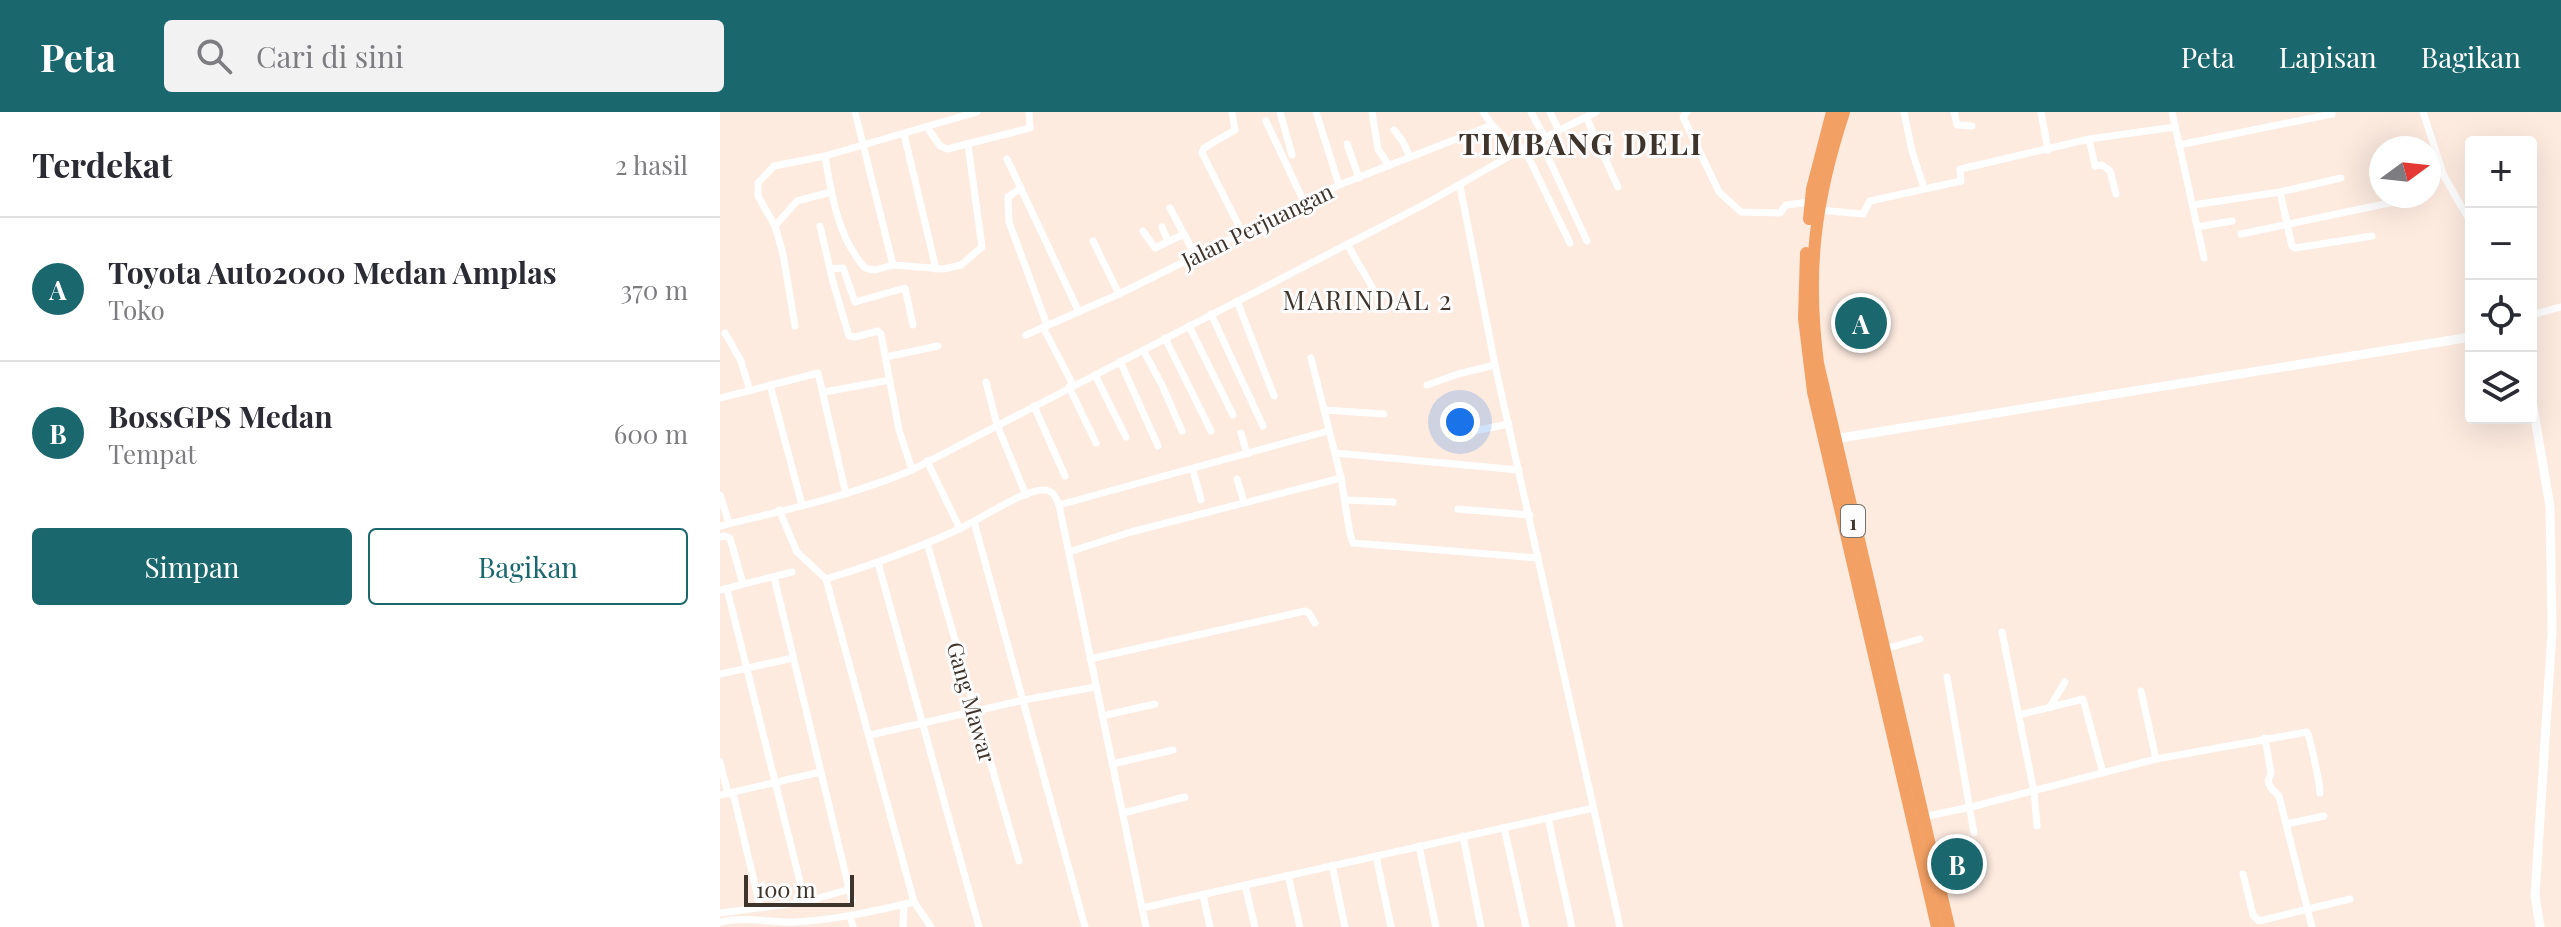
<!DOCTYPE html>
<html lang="id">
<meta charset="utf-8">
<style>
body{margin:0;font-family:"Playfair Display",serif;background:#f2f2f3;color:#2b2b33}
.controls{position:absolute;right:24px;top:24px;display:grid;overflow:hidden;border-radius:8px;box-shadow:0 8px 32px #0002}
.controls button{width:72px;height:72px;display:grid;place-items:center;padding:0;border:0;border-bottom:2px solid #e1e1e2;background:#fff;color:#2b2b33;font:40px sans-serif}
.compass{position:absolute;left:1649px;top:24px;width:72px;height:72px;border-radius:50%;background:#fff;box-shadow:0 8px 32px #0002;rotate:75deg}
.scale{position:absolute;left:24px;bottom:20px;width:110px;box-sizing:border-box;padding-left:8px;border:4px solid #3f342c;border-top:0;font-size:22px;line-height:28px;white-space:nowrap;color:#3f342c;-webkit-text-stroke:6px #fcfcfc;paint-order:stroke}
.you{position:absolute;left:740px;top:310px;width:28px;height:28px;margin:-20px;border:6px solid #fff;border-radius:50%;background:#1a73e8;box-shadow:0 0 0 12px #1a73e833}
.badge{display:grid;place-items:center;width:52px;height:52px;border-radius:50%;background:#1a676e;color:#fff;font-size:26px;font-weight:700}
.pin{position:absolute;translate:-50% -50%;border:4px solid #fff;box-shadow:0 2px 8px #0006}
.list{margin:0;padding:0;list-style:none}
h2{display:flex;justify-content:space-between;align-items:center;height:104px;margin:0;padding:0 32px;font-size:34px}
h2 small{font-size:26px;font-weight:400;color:#7c7c81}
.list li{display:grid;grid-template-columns:52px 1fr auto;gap:24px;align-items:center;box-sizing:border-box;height:144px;padding:0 32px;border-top:2px solid #e1e1e2}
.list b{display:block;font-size:30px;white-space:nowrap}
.list p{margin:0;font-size:26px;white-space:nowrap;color:#7c7c81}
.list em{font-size:26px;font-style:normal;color:#7c7c81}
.actions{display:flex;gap:16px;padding:24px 32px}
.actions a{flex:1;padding:18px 0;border:2px solid #1a676e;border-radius:8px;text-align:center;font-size:28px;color:#1a676e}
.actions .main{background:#1a676e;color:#fff}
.icon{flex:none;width:44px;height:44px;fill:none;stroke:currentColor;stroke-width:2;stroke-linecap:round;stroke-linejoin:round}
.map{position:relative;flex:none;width:1841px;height:815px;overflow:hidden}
header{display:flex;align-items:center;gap:48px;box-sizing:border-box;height:112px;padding:0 40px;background:#1a676e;color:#fff}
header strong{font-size:38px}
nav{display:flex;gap:44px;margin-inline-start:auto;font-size:28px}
.search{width:560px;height:72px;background:#f2f2f3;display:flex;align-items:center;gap:20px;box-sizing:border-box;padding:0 28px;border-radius:8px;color:#7c7c81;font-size:30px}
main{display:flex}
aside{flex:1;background:#fff}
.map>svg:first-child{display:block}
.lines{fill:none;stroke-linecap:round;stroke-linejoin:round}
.minor{stroke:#fff;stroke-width:7}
.tertiary{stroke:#fff;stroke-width:9}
.trunk{stroke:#f3a064;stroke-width:12}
.labels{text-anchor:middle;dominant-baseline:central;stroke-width:6;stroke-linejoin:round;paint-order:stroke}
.shield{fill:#fcfcfc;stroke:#78706a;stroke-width:2}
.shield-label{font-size:20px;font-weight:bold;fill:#3f342c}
.street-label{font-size:22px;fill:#3f342c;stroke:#fcfcfc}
.quarter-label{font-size:26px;letter-spacing:2px;fill:#3f342c;stroke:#fcfcfc}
.district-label{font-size:30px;font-weight:bold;letter-spacing:2px;fill:#3f342c;stroke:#fcfcfc}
</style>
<header>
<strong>Peta</strong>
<div class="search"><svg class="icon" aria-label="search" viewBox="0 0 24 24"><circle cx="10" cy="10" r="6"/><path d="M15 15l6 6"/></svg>Cari di sini</div>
<nav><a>Peta</a><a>Lapisan</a><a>Bagikan</a></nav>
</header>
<main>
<aside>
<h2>Terdekat<small>2 hasil</small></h2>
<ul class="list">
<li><span class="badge">A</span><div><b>Toyota Auto2000 Medan Amplas</b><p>Toko</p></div><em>370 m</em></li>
<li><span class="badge">B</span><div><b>BossGPS Medan</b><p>Tempat</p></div><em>600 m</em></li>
</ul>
<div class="actions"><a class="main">Simpan</a><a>Bagikan</a></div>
</aside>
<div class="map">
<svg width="1841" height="815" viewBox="0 0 1841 815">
<rect width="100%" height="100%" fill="#fdebe0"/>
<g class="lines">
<!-- minor -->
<g class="minor">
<polyline points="135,0 173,153"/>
<polyline points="512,0 515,18 484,36 482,41 522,120"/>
<polyline points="560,0 572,43"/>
<polyline points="596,0 619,73"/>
<polyline points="652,0 658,37 669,54"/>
<polyline points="763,0 772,13 798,39"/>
<polyline points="811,0 825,26"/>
<polyline points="830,0 839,19"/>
<polyline points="967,0 963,5 999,80 1021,100 1060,101 1066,93 1090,90"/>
<polyline points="1184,0 1192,39 1204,76"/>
<polyline points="1234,0 1237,13 1252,14"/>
<polyline points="1321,0 1328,38"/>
<polyline points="1452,0 1484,146"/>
<polyline points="1703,0 1724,64 1751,111"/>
<polyline points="866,5 898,75"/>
<polyline points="546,9 584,90"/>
<polyline points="207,15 220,34 227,37 310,16 309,0"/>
<polyline points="674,18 682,28 690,45"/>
<polyline points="184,22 216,157"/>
<polyline points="1369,27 1375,54 1382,53 1390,59 1396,82"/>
<polyline points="820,28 867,129"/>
<polyline points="627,32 639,66"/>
<path d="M248,33L262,135L241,153L224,157L173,153L155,158L145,156C118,126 111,81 105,44L257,0"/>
<polyline points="1459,33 1612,2"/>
<polyline points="804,36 850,131"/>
<polyline points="287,47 359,200"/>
<polyline points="740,74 775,253 900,815"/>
<polyline points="301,76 288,85 289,110 327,213"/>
<polyline points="1560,80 1572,134 1575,136 1652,124"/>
<polyline points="1473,93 1560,80 1621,66"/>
<polyline points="450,96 475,143"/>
<polyline points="1099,98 1143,102 1150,89 1241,69 1240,57 1245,56 1369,27 1455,15"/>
<polyline points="55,114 38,84 38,71 54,54 105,44"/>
<polyline points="100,114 113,170 129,224 135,225 158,219 161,222 179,318 192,358"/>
<polyline points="442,115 448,129"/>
<polyline points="1477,115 1512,109"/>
<polyline points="423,119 435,136 464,122"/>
<polyline points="1521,122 1674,90"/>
<polyline points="373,129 399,182"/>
<polyline points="627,132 655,180 659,183 667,182"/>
<polyline points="110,157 123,156 135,190 185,176 193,213"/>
<polyline points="517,189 554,284"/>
<polyline points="491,202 543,314"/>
<polyline points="1811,203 1841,195"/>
<polyline points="75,214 63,142 55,114 77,89 111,80"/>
<polyline points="469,214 513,303"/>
<polyline points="323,215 353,273"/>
<polyline points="5,221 21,249 30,279"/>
<polyline points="306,223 399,182 619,73 772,13"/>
<polyline points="445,226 491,319"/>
<polyline points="423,238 442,273 462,319"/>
<polyline points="166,245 218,234"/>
<polyline points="591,246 621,366 630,422 633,431 818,446"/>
<polyline points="400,249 438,334"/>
<polyline points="375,263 406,325"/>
<polyline points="266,270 277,313 306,383"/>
<polyline points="50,273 82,393"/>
<polyline points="707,273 738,262 775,253"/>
<polyline points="349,275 376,331"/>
<polyline points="104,280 170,268"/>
<polyline points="0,286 98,261 126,382"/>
<polyline points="314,294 345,364"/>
<polyline points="604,298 664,302"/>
<polyline points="521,321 527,342"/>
<polyline points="744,321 789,312"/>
<polyline points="615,341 799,358"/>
<polyline points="207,349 240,417"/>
<polyline points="473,358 481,388"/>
<polyline points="517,367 524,390"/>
<polyline points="0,383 9,411"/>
<polyline points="626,388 673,390"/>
<polyline points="339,393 608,319"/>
<polyline points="738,397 810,403"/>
<polyline points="59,398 77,440 106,467"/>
<polyline points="254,410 365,815"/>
<path d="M0,414C65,398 131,384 192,358L705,92L804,36L876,0"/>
<polyline points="0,425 5,424 10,426 23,472"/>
<polyline points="207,431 299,749"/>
<polyline points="349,440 411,420 621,366"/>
<polyline points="158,451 259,815"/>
<polyline points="54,465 132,789"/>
<polyline points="7,477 85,790"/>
<polyline points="0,478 72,460"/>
<polyline points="1282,520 1314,680 1317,714"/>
<polyline points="1164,537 1200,527"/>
<polyline points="370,547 585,499 589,501 595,511"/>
<polyline points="0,562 73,546"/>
<polyline points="1227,565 1254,721"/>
<polyline points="1421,579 1436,647"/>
<polyline points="1330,595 1345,570"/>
<polyline points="1299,603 1363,587 1383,661"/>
<polyline points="382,604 435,592"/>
<polyline points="150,623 304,588 375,575"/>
<polyline points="1545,626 1551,661 1548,669 1551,676 1559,684 1592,815"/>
<polyline points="0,650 8,682"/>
<polyline points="392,652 453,638"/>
<polyline points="13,681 40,794"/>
<polyline points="0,683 101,660"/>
<polyline points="403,701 465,685"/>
<path d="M1203,705L1251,695L1436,647L1587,620C1590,625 1600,672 1600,681"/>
<polyline points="828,706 852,815"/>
<polyline points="1567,712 1604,704"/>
<polyline points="784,715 806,815"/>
<polyline points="743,724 761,815"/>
<polyline points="699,734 716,815"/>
<polyline points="656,744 671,815"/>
<polyline points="612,753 625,815"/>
<polyline points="1523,762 1533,803 1539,809 1630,787"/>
<polyline points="568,763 580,815"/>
<polyline points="525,773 535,815"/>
<polyline points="483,783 490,815"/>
<polyline points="422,796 873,696"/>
<polyline points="0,801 85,790 130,777"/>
<polyline points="130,803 133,815"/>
<path d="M0,810C26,804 50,811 75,810C115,808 155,799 194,790"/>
<polyline points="183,815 184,792"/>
<path d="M211,815L194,790L106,467C152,453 196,437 239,417C259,408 303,378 323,378C333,378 336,385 339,393L426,815"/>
</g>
<!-- tertiary -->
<g class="tertiary">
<polyline points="1811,282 1830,395 1832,520 1815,784 1820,815"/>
<polyline points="1114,327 1751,225"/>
</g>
<!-- trunk -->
<g class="trunk">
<path d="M1124,0C1095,88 1086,159 1098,251L1229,815"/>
<polyline points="1089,107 1092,77 1112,0"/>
<polyline points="1086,141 1084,206 1093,280 1217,815"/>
</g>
</g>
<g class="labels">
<!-- shield labels -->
<rect class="shield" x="1121" y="393" width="24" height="32" rx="6"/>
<g class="shield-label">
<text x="1133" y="409">1</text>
</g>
<!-- street labels -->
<g class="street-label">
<text transform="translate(537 113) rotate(-26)">Jalan Perjuangan</text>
<text transform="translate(252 590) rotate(74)">Gang Mawar</text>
</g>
<!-- quarter labels -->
<g class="quarter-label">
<text x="648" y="187">MARINDAL 2</text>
</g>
<!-- district labels -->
<g class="district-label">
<text x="861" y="31">TIMBANG DELI</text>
</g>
</g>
</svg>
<div class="controls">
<button>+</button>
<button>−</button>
<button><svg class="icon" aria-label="locate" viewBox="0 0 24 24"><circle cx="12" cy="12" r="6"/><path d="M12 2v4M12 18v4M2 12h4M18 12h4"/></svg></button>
<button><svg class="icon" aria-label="layers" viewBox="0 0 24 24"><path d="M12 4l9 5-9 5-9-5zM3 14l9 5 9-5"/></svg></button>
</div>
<svg class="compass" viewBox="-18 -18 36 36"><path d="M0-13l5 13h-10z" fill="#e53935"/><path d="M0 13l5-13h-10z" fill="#7c7c81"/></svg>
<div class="scale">100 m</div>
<div class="you"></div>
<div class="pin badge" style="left:1141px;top:211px">A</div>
<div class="pin badge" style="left:1237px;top:752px">B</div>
</div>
</main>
